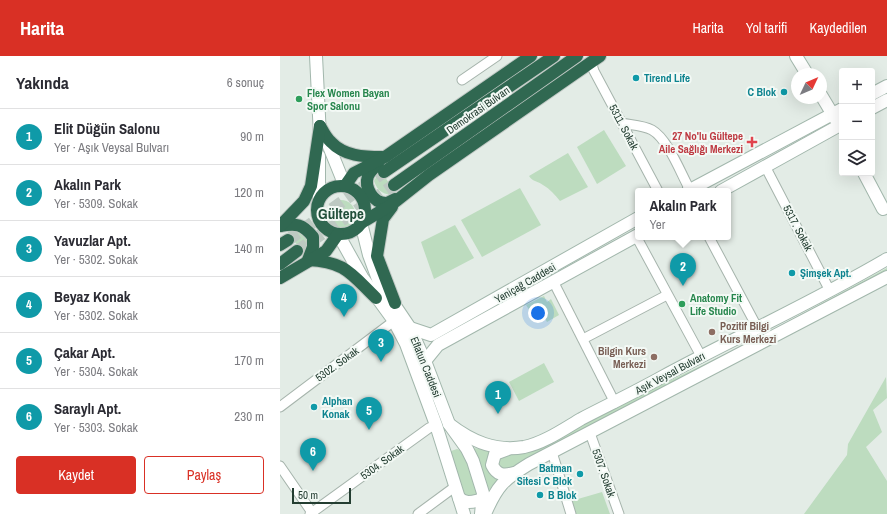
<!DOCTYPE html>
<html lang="tr">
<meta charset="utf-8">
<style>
body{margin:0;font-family:"Archivo Narrow",sans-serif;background:#f7f7f7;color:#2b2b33}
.controls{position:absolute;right:12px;top:12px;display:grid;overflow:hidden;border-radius:4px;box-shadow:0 4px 16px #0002}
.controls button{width:36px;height:36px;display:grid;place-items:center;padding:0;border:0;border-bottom:1px solid #e1e1e2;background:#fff;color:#2b2b33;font:20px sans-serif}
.compass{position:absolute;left:511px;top:12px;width:36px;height:36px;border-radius:50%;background:#fff;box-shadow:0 4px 16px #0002;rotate:46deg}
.scale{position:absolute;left:12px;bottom:10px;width:59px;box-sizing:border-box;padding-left:4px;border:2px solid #233d31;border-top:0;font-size:11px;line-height:14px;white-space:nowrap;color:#233d31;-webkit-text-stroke:3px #f3f9f5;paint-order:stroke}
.you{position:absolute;left:258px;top:257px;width:14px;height:14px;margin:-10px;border:3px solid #fff;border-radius:50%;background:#1a73e8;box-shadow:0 0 0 6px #1a73e833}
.badge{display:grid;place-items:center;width:26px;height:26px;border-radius:50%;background:#d93025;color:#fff;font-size:13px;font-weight:700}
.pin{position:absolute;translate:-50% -33px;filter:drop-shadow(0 1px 2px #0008)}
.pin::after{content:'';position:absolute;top:21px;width:14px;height:12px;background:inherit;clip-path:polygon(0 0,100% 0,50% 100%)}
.popup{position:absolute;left:355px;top:132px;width:96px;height:52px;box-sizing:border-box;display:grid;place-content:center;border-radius:4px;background:#fff;filter:drop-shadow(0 1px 3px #0005);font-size:13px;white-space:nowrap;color:#7c7c81}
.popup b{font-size:15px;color:#2b2b33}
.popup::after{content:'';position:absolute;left:50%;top:100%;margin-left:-8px;border:8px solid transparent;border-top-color:#fff}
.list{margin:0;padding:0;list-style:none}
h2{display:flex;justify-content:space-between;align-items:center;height:52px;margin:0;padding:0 16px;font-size:17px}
h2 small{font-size:13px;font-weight:400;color:#7c7c81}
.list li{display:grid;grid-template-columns:26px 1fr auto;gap:12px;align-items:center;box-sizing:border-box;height:56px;padding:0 16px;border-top:1px solid #e1e1e2}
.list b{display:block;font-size:15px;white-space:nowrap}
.list p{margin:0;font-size:13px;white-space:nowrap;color:#7c7c81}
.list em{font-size:13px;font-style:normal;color:#7c7c81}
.actions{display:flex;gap:8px;padding:12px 16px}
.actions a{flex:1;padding:9px 0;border:1px solid #d93025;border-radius:4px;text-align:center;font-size:14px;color:#d93025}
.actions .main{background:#d93025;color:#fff}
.icon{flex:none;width:22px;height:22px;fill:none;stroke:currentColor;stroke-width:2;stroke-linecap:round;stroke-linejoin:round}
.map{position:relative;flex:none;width:607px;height:458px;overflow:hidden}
header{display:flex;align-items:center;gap:24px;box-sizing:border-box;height:56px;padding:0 20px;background:#d93025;color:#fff}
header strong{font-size:19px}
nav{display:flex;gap:22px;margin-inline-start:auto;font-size:14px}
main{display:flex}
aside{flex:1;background:#fff}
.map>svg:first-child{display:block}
.green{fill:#bddcbf}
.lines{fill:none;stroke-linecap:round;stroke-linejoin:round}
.highway-tunnel{stroke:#bdc9c2;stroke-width:12;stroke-dasharray:12 6;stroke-linecap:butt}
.street-casing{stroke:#a6b4ac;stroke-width:11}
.secondary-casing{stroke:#a2b7ac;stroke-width:14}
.highway-casing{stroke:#c1c9c5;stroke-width:14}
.street{stroke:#fff;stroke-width:9}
.secondary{stroke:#fff;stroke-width:12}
.highway{stroke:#306851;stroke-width:12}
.culture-dot{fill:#0f9aa8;stroke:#f3f9f5;stroke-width:1.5}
.leisure-dot{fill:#2e9e5b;stroke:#f3f9f5;stroke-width:1.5}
.health-dot{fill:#e0444e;stroke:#f3f9f5;stroke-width:1.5}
.education-dot{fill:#8d6e63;stroke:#f3f9f5;stroke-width:1.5}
.labels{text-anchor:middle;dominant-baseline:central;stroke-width:4;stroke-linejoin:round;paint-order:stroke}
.culture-label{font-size:11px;font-weight:bold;fill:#0d838f;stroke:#f3f9f5;text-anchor:start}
.leisure-label{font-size:11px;font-weight:bold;fill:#27864d;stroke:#f3f9f5;text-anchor:start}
.street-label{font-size:11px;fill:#233d31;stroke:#f3f9f5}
.health-label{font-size:11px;font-weight:bold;fill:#be3a42;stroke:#f3f9f5;text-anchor:end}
.education-label{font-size:11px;font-weight:bold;fill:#785e54;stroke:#f3f9f5;text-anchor:start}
.district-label{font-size:15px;font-weight:bold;fill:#204e39;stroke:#f3f9f5}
</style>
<header>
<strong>Harita</strong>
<nav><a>Harita</a><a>Yol tarifi</a><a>Kaydedilen</a></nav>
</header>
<main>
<aside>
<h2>Yakında<small>6 sonuç</small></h2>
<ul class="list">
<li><span class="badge" style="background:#0f9aa8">1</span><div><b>Elit Düğün Salonu</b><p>Yer · Aşık Veysal Bulvarı</p></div><em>90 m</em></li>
<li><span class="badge" style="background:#0f9aa8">2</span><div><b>Akalın Park</b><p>Yer · 5309. Sokak</p></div><em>120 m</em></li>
<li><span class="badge" style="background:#0f9aa8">3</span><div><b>Yavuzlar Apt.</b><p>Yer · 5302. Sokak</p></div><em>140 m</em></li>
<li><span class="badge" style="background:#0f9aa8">4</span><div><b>Beyaz Konak</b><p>Yer · 5302. Sokak</p></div><em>160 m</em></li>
<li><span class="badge" style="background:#0f9aa8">5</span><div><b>Çakar Apt.</b><p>Yer · 5304. Sokak</p></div><em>170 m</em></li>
<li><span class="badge" style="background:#0f9aa8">6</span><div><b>Saraylı Apt.</b><p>Yer · 5303. Sokak</p></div><em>230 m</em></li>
</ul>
<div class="actions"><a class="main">Kaydet</a><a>Paylaş</a></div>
</aside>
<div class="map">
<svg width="607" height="458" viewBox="0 0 607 458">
<rect width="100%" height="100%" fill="#e3ece6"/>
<!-- green -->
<g class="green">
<polygon points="324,74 346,110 317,128 297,91"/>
<path d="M288,97L308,131L280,145C275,139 270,133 263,129C258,125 253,126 249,120Z"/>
<path d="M100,114L116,137L111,139C101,137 98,135 94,125Z"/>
<polygon points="240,132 261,169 202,201 181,164"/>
<circle cx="61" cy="158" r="14"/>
<polygon points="175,169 194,202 154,223 141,186"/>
<path d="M10,172L25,176C28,185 29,190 23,197L6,174Z"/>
<polygon points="607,212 607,218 233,413 219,415 217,400 348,345 468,287"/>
<polygon points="264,240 267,246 271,243 279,259 267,266 260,254 252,258 246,249"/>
<polygon points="264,307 274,326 239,345 229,326"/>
<polygon points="606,321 607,342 593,354 602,376 586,391 607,425 607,458 524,458 567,399 568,388"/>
<polygon points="194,392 212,395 219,422 209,434"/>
<polygon points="177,393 183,395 197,437 193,441 184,439 170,398 171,395"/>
<polygon points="322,436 330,458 296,458 291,445"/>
</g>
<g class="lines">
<!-- highway-tunnel -->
<g class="highway-tunnel">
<polyline points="8,184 104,116"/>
<polyline points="17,195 114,129"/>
</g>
<!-- street casing -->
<g class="street-casing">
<g id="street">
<polyline points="311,6 314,15 378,135"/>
<polyline points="182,24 217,0"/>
<path d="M341,67C351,69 363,69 372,74C388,83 401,118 410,134"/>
<polyline points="485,110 550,235"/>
<polyline points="356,180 421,300"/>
<polyline points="429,181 477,271"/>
<polyline points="273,225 335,347"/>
<polyline points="303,283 387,239"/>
<polyline points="0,351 114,265"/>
<polyline points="310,377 339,458"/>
<polyline points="272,396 291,458"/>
<polyline points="0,410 33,458"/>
<polyline points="30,458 149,372 156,369"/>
<polyline points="138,458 176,430"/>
</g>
</g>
<!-- secondary casing -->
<g class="secondary-casing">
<g id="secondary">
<polyline points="36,0 40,80"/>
<polyline points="516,0 527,18"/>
<polyline points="592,38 607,30"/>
<polyline points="541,39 556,64"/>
<polyline points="592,52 607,44"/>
<polyline points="44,78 65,130"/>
<polyline points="584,117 603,153"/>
<polyline points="408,135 562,53"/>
<polyline points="441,135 562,68"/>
<polyline points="39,143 39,100"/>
<polyline points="81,167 89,199 99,226 130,272 145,305 169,368 187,393 193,405 203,437 201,458"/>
<polyline points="58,178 82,221 114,265 126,288 156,369 184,458"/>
<polyline points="130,272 151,279 358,162"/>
<polyline points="145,305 158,289 358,179"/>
<path d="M169,368C191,385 215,396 244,391C264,387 284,373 301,363C328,349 355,336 382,321C456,281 534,246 607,203"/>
<path d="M228,393L215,398L212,409C217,419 223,420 234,417"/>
<path d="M179,442C189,451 198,442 210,443"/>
<path d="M205,458C217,430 223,424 249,408L607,221"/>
</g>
</g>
<!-- highway casing -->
<g class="highway-casing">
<g id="highway">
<path d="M40,70C43,75 46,82 51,86C64,100 84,101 102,101"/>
<path d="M98,108C95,111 90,115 88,120C84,131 93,148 107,147C109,146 113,144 115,143"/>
<polyline points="104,116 274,0"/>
<polyline points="114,129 297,0"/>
<circle cx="61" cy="154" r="24"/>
<polyline points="65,130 74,117 105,101 251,0"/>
<polyline points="112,151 103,163 97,200 115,247"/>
<polyline points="81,167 111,149 149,119 320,0"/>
<path d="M0,170C16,167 23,168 33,181V191L28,204C66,206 70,217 96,242"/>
<polyline points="0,170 24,145 31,130 40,70"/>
<polyline points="0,189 8,184"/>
<polyline points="0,208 17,195"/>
<polyline points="0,222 46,195 58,178"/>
</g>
</g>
<!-- street -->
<use href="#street" class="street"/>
<!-- secondary -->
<use href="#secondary" class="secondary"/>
<!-- highway -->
<use href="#highway" class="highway"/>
</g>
<!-- markers -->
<g class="culture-dot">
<circle cx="356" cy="22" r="4"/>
<circle cx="504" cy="36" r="4"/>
<circle cx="512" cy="217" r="4"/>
<circle cx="34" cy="351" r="4"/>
<circle cx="300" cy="418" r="4"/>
<circle cx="260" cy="439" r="4"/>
</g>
<g class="leisure-dot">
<circle cx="19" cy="43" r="4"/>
<circle cx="402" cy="248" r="4"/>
</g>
<path class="health-dot" d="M470 80h4v4h4v4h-4v4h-4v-4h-4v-4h4z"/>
<g class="education-dot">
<circle cx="432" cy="276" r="4"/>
<circle cx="374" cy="301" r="4"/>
</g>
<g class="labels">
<!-- culture labels -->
<g class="culture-label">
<text x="364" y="22">Tirend Life</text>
<text x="496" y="36" text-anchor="end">C Blok</text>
<text x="520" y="217">Şimşek Apt.</text>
<text x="42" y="345">Alphan<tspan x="42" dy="13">Konak</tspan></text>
<text x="292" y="412" text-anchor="end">Batman<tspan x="292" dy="13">Sitesi C Blok</tspan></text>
<text x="268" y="439">B Blok</text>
</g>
<!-- leisure labels -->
<g class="leisure-label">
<text x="27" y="37">Flex Women Bayan<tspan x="27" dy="13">Spor Salonu</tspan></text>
<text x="410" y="242">Anatomy Fit<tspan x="410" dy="13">Life Studio</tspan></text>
</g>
<!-- street labels -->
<g class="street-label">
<text transform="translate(198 54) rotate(-35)">Demokrasi Bulvarı</text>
<text transform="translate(344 71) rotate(62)">5311. Sokak</text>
<text transform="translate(518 172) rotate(62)">5317. Sokak</text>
<text transform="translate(245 227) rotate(-30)">Yeniçağ Caddesi</text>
<text transform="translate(57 308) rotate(-36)">5302. Sokak</text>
<text transform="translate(146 311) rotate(68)">Eflatun Caddesi</text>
<text transform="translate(390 317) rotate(-28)">Aşık Veysal Bulvarı</text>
<text transform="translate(102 406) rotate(-36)">5304. Sokak</text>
<text transform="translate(324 417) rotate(71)">5307. Sokak</text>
</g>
<!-- health labels -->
<g class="health-label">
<text x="463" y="80">27 No'lu Gültepe<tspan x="463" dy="13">Aile Sağlığı Merkezi</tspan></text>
</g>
<!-- education labels -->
<g class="education-label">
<text x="440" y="270">Pozitif Bilgi<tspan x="440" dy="13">Kurs Merkezi</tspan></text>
<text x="366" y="295" text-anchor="end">Bilgin Kurs<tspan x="366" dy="13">Merkezi</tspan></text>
</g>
<!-- district labels -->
<g class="district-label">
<text x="61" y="157">Gültepe</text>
</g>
</g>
</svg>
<div class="controls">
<button>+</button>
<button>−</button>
<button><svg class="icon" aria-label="layers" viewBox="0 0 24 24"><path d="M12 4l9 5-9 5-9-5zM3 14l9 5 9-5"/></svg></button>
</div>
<svg class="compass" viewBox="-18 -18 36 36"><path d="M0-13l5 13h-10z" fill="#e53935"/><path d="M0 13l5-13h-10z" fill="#7c7c81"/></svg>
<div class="scale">50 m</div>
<div class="you"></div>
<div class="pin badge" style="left:218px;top:358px;background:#0f9aa8">1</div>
<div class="pin badge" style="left:403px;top:230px;background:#0f9aa8">2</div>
<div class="popup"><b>Akalın Park</b>Yer</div>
<div class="pin badge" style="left:101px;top:306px;background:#0f9aa8">3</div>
<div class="pin badge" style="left:64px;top:261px;background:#0f9aa8">4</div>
<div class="pin badge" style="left:89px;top:374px;background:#0f9aa8">5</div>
<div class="pin badge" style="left:33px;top:415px;background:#0f9aa8">6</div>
</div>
</main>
